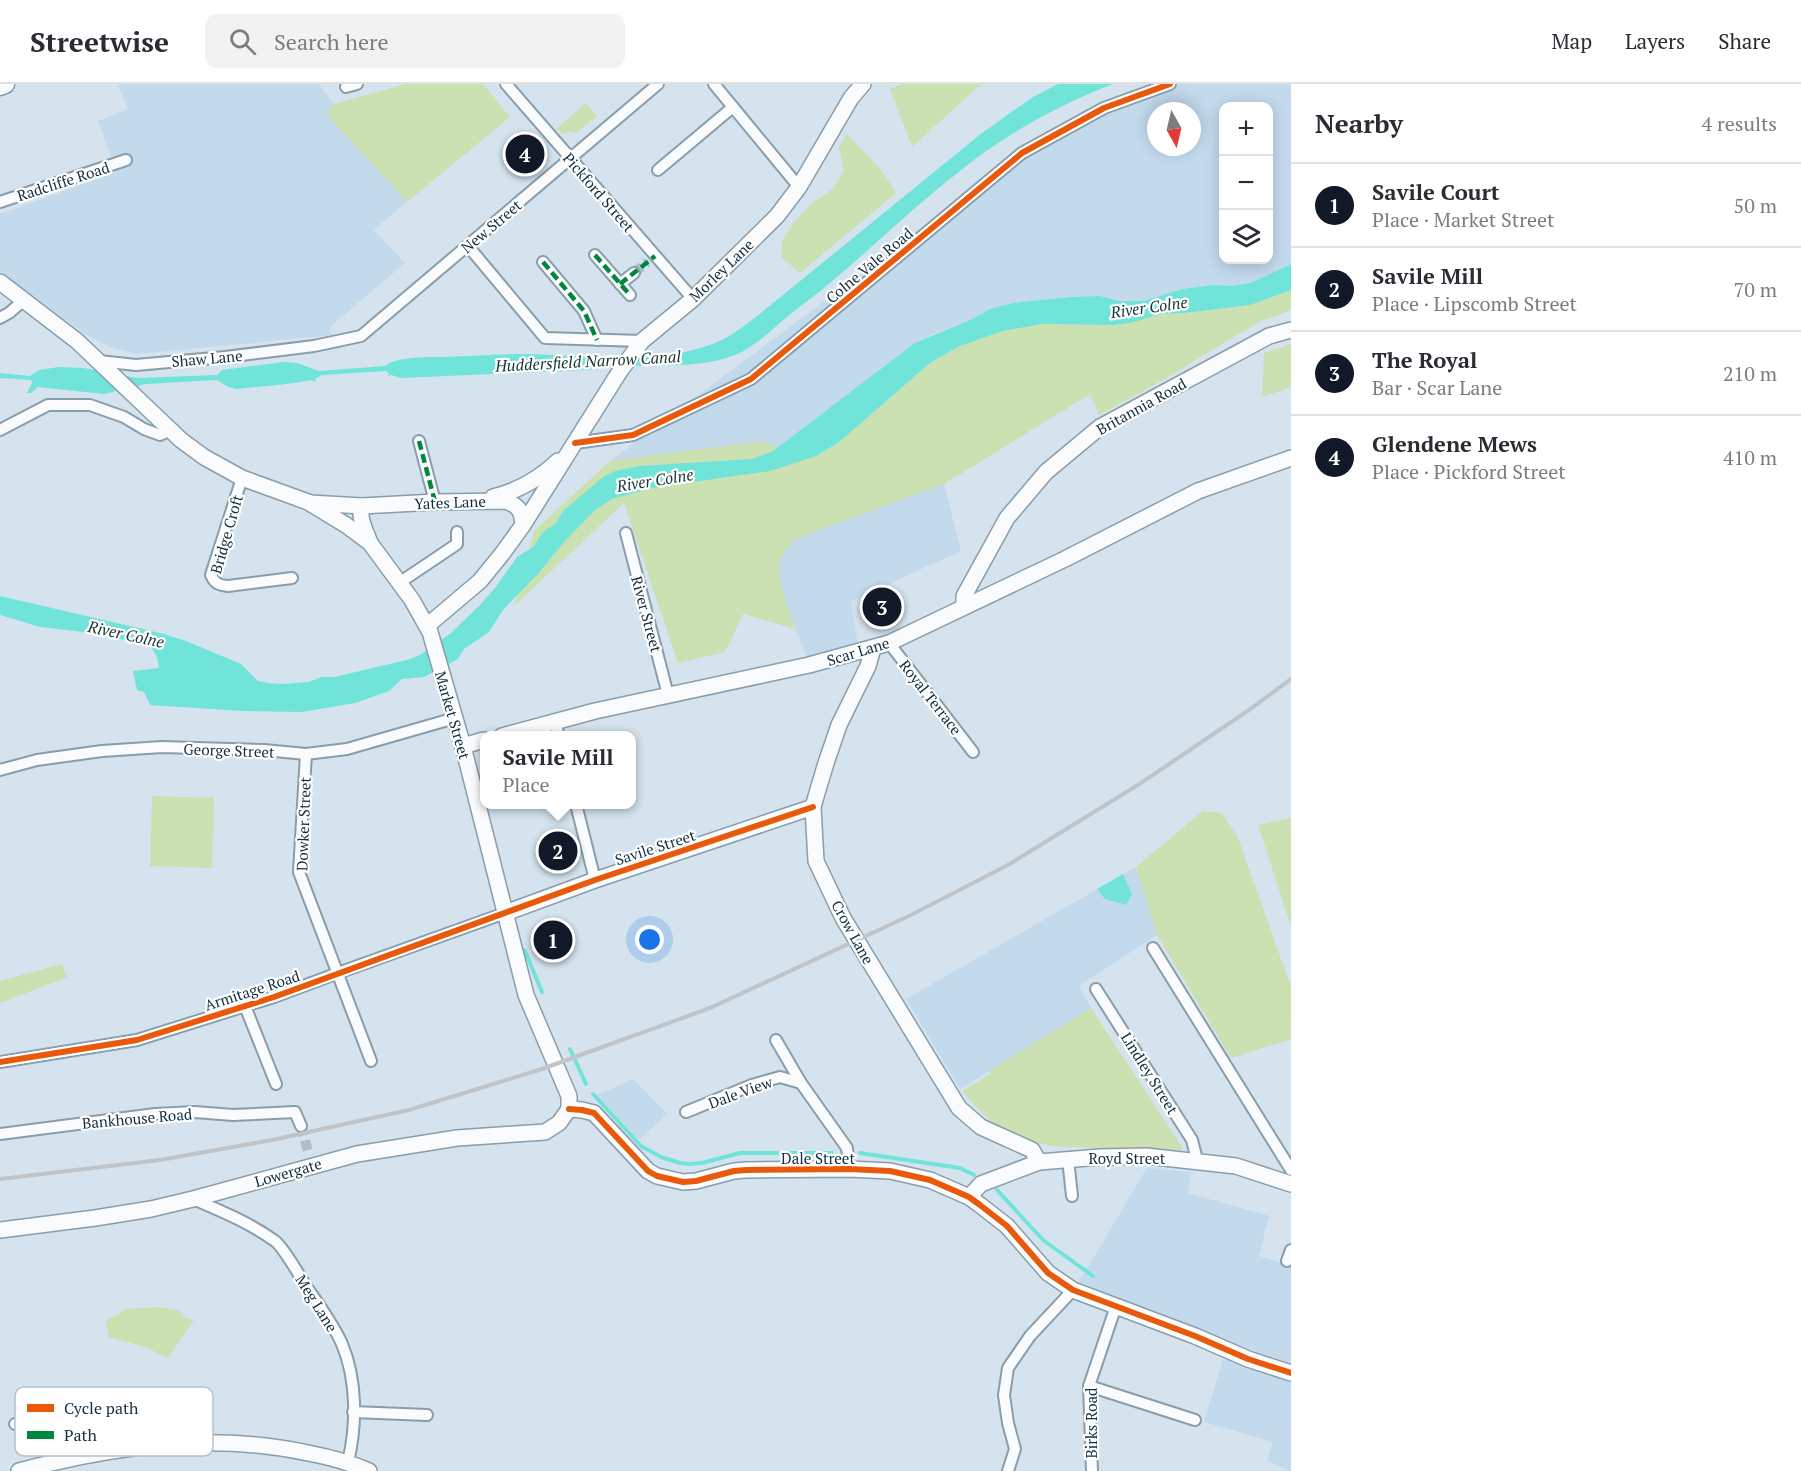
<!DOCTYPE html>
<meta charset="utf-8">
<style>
body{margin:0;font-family:"PT Serif",serif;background:#f2f2f3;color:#2b2b33}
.controls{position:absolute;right:18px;top:18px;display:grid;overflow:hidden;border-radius:12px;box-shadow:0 3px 15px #0003}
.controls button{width:54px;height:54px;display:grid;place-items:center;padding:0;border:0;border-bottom:2px solid #e1e1e2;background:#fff;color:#2b2b33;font:30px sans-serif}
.compass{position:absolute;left:1147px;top:18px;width:54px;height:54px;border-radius:50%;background:#fff;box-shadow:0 3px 15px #0003;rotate:172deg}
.you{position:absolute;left:650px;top:856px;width:21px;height:21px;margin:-15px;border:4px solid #fff;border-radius:50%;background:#1a73e8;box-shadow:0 0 0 9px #1a73e833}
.badge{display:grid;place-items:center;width:39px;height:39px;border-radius:50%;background:#111827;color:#fff;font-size:20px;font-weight:700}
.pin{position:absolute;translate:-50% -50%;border:3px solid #fff;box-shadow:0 2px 6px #0006}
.popup{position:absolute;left:480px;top:647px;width:156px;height:78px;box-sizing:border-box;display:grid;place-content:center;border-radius:12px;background:#fff;filter:drop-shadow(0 2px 4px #0005);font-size:20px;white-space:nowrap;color:#7c7c81}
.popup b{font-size:22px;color:#2b2b33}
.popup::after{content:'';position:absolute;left:50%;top:100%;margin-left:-12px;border:12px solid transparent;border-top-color:#fff}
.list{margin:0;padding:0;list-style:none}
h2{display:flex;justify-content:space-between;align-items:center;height:78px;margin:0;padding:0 24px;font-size:26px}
h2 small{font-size:20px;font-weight:400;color:#7c7c81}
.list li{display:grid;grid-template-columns:39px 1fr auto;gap:18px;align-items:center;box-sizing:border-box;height:84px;padding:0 24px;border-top:2px solid #e1e1e2}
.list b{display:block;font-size:22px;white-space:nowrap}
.list p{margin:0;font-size:20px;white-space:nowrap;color:#7c7c81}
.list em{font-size:20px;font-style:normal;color:#7c7c81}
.icon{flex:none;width:33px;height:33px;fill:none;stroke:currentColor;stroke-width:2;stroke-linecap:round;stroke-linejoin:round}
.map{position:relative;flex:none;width:1291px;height:1387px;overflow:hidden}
header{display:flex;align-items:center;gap:36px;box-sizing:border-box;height:84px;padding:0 30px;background:#fff;border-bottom:2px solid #e1e1e2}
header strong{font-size:28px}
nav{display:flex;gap:33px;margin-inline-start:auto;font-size:21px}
.search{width:420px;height:54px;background:#f2f2f3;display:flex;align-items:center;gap:15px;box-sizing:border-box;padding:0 21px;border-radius:12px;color:#7c7c81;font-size:22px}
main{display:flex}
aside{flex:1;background:#fff}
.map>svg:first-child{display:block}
.built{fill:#c3daed;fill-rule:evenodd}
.green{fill:#cbe1b1}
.water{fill:#70e4d9}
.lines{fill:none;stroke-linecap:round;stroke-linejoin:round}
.stream{stroke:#70e4d9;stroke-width:4}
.street-tunnel{stroke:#adbfcc;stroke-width:10;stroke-dasharray:10 5;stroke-linecap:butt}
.street-casing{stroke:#899dab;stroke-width:14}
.secondary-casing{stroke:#899dab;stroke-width:18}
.primary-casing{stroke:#899dab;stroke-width:21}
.street{stroke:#f9fbfc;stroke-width:10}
.secondary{stroke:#f9fbfc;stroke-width:15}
.primary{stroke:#f9fbfc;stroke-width:18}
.rail{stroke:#bec4c8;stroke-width:4}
.quiet{stroke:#00873e;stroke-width:4.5;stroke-dasharray:9 4.5;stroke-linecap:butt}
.cycleway-casing{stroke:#fff;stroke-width:10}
.cycleway{stroke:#e8590c;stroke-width:6}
.labels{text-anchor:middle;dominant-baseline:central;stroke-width:4.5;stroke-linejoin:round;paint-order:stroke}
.street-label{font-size:15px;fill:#112e42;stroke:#fff}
.water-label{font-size:16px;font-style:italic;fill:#163632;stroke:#fff}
.key{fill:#fff;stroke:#b8c0c6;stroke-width:1.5}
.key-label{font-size:16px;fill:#112e42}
</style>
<header>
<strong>Streetwise</strong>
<div class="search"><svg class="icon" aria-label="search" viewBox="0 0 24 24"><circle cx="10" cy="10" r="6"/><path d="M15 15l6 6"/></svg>Search here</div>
<nav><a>Map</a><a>Layers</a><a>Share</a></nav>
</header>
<main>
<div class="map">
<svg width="1291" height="1387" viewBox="0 0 1291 1387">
<rect width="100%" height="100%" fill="#d4e3ee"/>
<!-- built -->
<g class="built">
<polygon points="118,0 319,0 407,118 374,146 405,179 329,244 332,251 137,270 109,263 85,250 0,187 0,130 117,88 98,37 128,25"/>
<path d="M1169,0H1291V180L1251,199L1231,202L1213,201L1182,205L1144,217H1119L1100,212L1070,213L1012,219L990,225L970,236L933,250L890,278L846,313L778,364L762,357L610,377L1017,74ZM1224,22H1268V176H1224ZM1156,27H1192V63H1156Z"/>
<polygon points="944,400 961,467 851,517 858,561 807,573 795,545 779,495 780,474 795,455"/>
<polygon points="1136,783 1157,851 1079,902 1091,924 960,1005 906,915"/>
<polygon points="633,995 667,1030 639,1056 597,1011"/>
<polygon points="1147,1084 1191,1088 1188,1109 1269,1132 1259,1172 1291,1182 1291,1279 1230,1258 1079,1198"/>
<polygon points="1223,1275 1291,1297 1291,1387 1288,1387 1267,1376 1273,1358 1204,1338"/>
</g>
<!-- green -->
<g class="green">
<polygon points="406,0 483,0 510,33 407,118 326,30 334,20"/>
<polygon points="903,0 981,0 912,63 890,5"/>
<polygon points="586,19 597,32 576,49 570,47 563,50 556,45"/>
<polygon points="847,50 881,86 896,109 800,189 781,173 782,158 793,139 813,118 832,106 844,87 839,63"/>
<polygon points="1291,206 1291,226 1259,238 1158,299 1099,331 1090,310 944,400 795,455 780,474 779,495 795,545 743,530 725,568 678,579 624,419 514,522 534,447 610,377 762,357 778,364 816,372 838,359 930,279 960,262 1003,247 1042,240 1113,241 1130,239 1161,230 1185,229 1250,221"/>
<polygon points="1291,260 1291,303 1262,313 1264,269"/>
<polygon points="152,712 214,714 212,784 150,782"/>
<polygon points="1203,727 1222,729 1238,754 1291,903 1291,955 1231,974 1157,851 1136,783"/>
<polygon points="1291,734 1291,842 1258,741"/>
<polygon points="62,880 67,893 0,919 0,897"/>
<polygon points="1091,924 1182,1063 1183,1066 1062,1063 1035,1059 1010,1050 989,1036 962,1007 990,990 989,987"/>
<polygon points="159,1223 178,1226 185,1234 194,1236 168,1274 145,1263 109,1253 106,1237 127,1225"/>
</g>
<!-- water -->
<g class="water">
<path d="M1058,0H1113C1058,21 1006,50 960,87C911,125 867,169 819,208C806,218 792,228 780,239C766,251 752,264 735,271C688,289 636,276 587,286L401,294L391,291L387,292L389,290L386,287L322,291L315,295L316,298L311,296L288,300L236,305L228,303L217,296L146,300L104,310L38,303L31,309H27L32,299L31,296L0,294V289L30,292L39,286L59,283L84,284L137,294L217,291L222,286L284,278L297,279L319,287L385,282C397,272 431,273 447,273C472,272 498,270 524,270C587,271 663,283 722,256C734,250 745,241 756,233L982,49L1033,13Z"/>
<path d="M1291,180V206L1250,221L1185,229L1161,230L1130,239L1113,241L1042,240L1003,247L960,262L930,279L838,359L816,372L770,387L652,404L612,415L595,426L564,458L537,491L503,526L489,548L464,565L458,575L424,593L402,595L389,607L355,619L302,628L243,627L150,621L144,608L137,606L133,587L159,584C158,573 155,568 148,560L76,547L40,543L0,531V512L164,550L186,557L241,580L258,597L268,599L282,600L309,598L321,593H334L407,576L420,571L451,549L480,521L495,504L517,473L533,463L543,448L556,439L563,427L603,393L615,387L639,382L752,375L773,367L915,259L970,236L990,225L1012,219L1070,213L1100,212L1119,217H1144L1182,205L1213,201L1231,202L1251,199Z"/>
<polygon points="1123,790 1132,810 1126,821 1105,815 1097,805"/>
</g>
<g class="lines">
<!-- stream -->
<g class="stream">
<polyline points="521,865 525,867 542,908"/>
<polyline points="570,965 586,1000"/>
<polyline points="593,1010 641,1062 661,1073 680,1079 689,1080 702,1079 740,1069 832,1069"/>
<polyline points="860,1069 960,1084 974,1091"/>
<polyline points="997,1106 1043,1156 1093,1192"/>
</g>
<!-- street-tunnel -->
<g class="street-tunnel">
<polyline points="634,189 647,178"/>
<polyline points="301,1042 309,1071"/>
</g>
<!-- street casing -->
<g class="street-casing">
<g id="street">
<polyline points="506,0 693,215"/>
<polyline points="714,0 799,103"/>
<polyline points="346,3 357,0"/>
<polyline points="658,86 733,23"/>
<polyline points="0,118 126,76"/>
<polyline points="468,162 545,254 642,257"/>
<polyline points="595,171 630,211"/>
<polyline points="543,178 584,227 597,256"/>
<polyline points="620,200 634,189"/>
<polyline points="0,234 9,229 24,216"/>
<polyline points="99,277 136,281 225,273 314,262 361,252 658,0"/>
<polyline points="0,346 48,321 90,321 124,333 144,345 160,351 171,346"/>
<polyline points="419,357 435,418"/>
<polyline points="575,359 633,351 751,295 1022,69 1104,24 1170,0"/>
<path d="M242,394L211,491C215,500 219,501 228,502L292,494"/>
<polyline points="626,449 668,611"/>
<polyline points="399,499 457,460 457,448"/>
<polyline points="889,559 973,668"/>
<polyline points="555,637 559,652"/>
<polyline points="306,670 299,788 371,977"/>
<polyline points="0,686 37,676 102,667 162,663 264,666 306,670 347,665 455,634"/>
<polyline points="576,720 595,796"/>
<polyline points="1153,864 1291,1086"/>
<polyline points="1096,905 1192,1056 1197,1076"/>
<polyline points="245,922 276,1000"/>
<polyline points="776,956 801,999"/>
<polyline points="0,978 137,956 274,913 338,889 505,829"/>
<polyline points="686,1028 752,1001 780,993 801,999 847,1064 849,1085"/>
<polyline points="0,1050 155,1030 195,1028 233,1031 295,1028 301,1042"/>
<polyline points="1068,1075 1072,1112"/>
<path d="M193,1115C221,1127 250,1139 275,1157C284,1164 299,1191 306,1202C318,1220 334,1241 342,1260C357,1296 357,1340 348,1378"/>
<polyline points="1287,1177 1291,1166"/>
<polyline points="1089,1302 1195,1336"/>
<polyline points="353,1328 427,1331"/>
<polyline points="15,1340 90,1321 92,1325 96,1370"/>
<polyline points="1008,1387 1015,1365 1008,1339 1004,1311 1008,1284 1030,1252 1073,1206"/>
<polyline points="1092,1387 1089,1302 1116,1222"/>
</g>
</g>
<!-- secondary casing -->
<g class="secondary-casing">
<g id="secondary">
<polyline points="0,198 77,257 181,356 204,373 242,394 308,418 346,441 370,459 412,516 430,548 463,662 526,911 569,1012 569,1025"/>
<path d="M493,413C518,407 539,395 558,377"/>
<path d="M310,419L362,422L435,418L506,417C519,422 522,427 523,441"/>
<path d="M362,422C358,434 366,447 370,459"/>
<polyline points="964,523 964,512 1007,434 1046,388 1100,343 1269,252 1291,246"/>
<polyline points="428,541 480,497 502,470 523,441 620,287 642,257 693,215 777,132 799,103 851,14 863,0"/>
<polyline points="873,564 868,582 839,641 826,679 817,709 813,723 816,777 843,834 959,1024 981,1043 1032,1066 1039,1078"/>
<polyline points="502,652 595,627 809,581 889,559 1065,475 1198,407 1291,374"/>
<polyline points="463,662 484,656"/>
<polyline points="505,829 595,796 813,723"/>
<polyline points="569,1025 582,1026 594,1029 648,1087 657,1092 683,1098 696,1097 734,1087 746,1086 849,1085 890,1087 930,1096 969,1113 980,1121 1007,1142 1048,1189 1073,1206 1195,1252 1248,1275 1291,1289"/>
<polyline points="969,1113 981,1100 1039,1078 1100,1073 1146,1072 1236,1082 1291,1100"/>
<polyline points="0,1146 95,1134 151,1125 193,1115 357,1070 457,1054 545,1048 559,1039 569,1025"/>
<path d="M19,1387C113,1362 211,1348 308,1369C329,1373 349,1378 369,1387"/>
</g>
</g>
<!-- primary casing -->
<g class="primary-casing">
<polyline id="primary" points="0,2 5,0"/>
</g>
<!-- street -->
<use href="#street" class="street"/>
<!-- secondary -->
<use href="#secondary" class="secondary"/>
<!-- primary -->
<use href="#primary" class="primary"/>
<!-- rail -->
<polyline class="rail" points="0,1095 160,1076 272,1056 409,1026 542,985 710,924 911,831 1008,781 1141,699 1249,626 1291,595"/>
<!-- quiet -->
<g class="quiet">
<polyline points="595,171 630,211"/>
<polyline points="543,178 584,227 597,256"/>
<polyline points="620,200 655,172"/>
<polyline points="419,357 435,418"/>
</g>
<!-- cycleway casing -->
<g class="cycleway-casing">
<g id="cycleway">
<polyline points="575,359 633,351 751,295 1022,69 1104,24 1170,0"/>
<polyline points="0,978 137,956 274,913 595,796 813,723"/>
<polyline points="569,1025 582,1026 594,1029 648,1087 657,1092 683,1098 696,1097 734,1087 746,1086 849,1085 890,1087 930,1096 969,1113 980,1121 1007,1142 1048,1189 1073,1206 1195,1252 1248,1275 1291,1289"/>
</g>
</g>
<!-- cycleway -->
<use href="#cycleway" class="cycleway"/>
</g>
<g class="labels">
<!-- street labels -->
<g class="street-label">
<text transform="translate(63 97) rotate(-18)">Radcliffe Road</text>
<text transform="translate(599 108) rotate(49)">Pickford Street</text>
<text transform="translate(491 142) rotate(-40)">New Street</text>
<text transform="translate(869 181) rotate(-40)">Colne Vale Road</text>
<text transform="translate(721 186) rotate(-44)">Morley Lane</text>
<text transform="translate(207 274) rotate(-5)">Shaw Lane</text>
<text transform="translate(1141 322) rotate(-29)">Britannia Road</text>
<text transform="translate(450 418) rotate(-2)">Yates Lane</text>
<text transform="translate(226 450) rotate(-74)">Bridge Croft</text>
<text transform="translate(647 530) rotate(75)">River Street</text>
<text transform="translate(858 567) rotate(-17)">Scar Lane</text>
<text transform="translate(931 613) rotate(52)">Royal Terrace</text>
<text transform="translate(453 631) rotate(74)">Market Street</text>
<text transform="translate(229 666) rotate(2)">George Street</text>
<text transform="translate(303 740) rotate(-88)">Dowker Street</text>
<text transform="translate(655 763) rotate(-18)">Savile Street</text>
<text transform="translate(853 848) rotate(61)">Crow Lane</text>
<text transform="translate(252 906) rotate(-18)">Armitage Road</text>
<text transform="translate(1150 989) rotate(58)">Lindley Street</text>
<text transform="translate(740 1008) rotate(-20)">Dale View</text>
<text transform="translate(137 1034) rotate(-5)">Bankhouse Road</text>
<text x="818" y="1074">Dale Street</text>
<text x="1127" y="1074">Royd Street</text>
<text transform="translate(288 1088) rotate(-16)">Lowergate</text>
<text transform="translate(317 1219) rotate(58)">Meg Lane</text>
<text transform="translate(1091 1339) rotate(-90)">Birks Road</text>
</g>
<!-- water labels -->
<g class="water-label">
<text transform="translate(1149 223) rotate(-8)">River Colne</text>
<text transform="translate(588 277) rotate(-3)">Huddersfield Narrow Canal</text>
<text transform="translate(655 396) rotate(-9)">River Colne</text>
<text transform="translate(126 550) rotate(12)">River Colne</text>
</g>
</g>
<!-- legend -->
<rect x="15" y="1303" width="198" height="69" rx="9" class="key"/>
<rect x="27" y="1320" width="27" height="8" fill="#e8590c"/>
<rect x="27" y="1347" width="27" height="8" fill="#00873e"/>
<g class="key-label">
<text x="64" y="1330">Cycle path</text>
<text x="64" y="1357">Path</text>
</g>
</svg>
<div class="controls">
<button>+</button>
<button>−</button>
<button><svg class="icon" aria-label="layers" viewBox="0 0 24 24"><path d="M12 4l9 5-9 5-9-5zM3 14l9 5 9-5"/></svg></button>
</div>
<svg class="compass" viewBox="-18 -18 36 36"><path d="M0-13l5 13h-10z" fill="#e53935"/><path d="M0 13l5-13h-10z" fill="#7c7c81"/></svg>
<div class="you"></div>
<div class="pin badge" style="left:553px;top:856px">1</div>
<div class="pin badge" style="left:558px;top:767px">2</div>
<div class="popup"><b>Savile Mill</b>Place</div>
<div class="pin badge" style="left:882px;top:523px">3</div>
<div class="pin badge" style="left:525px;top:70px">4</div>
</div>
<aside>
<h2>Nearby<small>4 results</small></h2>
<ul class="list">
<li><span class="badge">1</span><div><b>Savile Court</b><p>Place · Market Street</p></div><em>50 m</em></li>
<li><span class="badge">2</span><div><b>Savile Mill</b><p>Place · Lipscomb Street</p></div><em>70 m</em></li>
<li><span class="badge">3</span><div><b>The Royal</b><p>Bar · Scar Lane</p></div><em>210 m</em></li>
<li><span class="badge">4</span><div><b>Glendene Mews</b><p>Place · Pickford Street</p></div><em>410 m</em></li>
</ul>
</aside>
</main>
